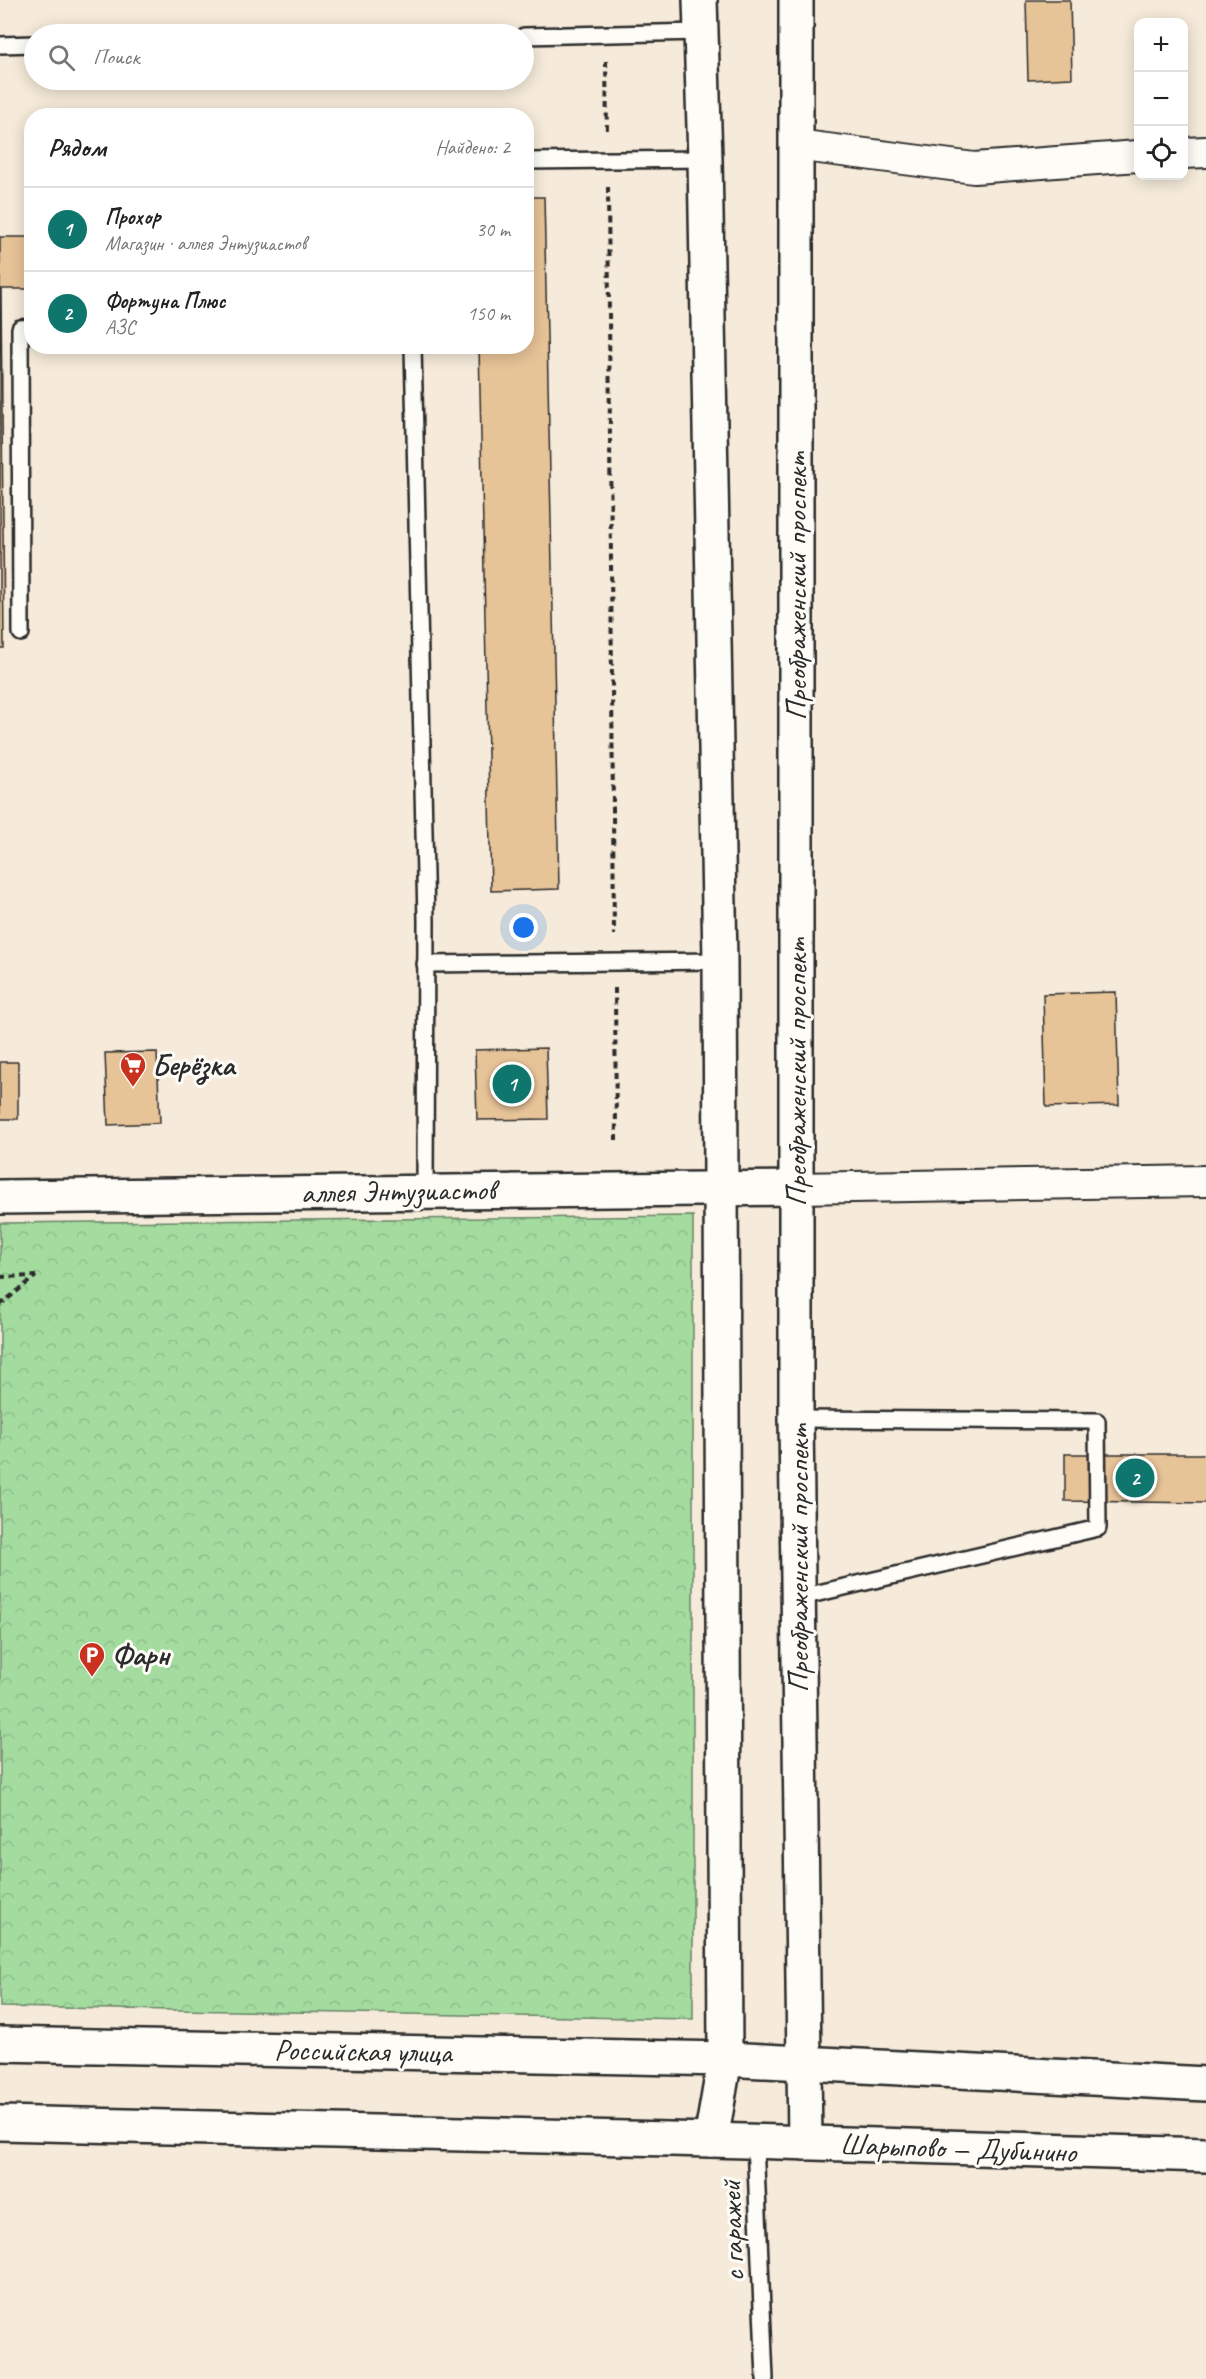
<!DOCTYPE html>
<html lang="ru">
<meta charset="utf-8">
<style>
body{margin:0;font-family:Caveat,sans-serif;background:#f2f2f2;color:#222}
.controls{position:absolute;right:18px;top:18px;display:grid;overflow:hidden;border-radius:12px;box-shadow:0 3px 15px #0003}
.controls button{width:54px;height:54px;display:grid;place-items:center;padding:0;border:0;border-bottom:2px solid #e0e0e0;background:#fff;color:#222;font:30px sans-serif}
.you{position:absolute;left:524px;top:928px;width:21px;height:21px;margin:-15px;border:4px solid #fff;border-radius:50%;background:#1a73e8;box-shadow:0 0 0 9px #1a73e833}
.badge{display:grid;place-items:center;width:39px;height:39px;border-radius:50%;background:#0f766e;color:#fff;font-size:20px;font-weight:700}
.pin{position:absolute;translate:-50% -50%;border:3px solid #fff;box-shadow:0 2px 6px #0006}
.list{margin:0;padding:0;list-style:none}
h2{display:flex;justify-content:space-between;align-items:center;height:78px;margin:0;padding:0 24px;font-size:26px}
h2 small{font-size:20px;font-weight:400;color:#767676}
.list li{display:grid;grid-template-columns:39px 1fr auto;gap:18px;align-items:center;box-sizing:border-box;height:84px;padding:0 24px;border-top:2px solid #e0e0e0}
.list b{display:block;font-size:22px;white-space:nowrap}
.list p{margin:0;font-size:20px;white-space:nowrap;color:#767676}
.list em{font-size:20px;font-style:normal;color:#767676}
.icon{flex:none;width:33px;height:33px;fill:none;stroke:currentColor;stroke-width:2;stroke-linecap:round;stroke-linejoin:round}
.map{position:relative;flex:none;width:1206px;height:2379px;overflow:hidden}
.search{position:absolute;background:#fff;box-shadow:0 3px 15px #0003;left:24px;top:24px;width:510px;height:66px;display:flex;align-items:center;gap:15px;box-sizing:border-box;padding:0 21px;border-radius:33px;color:#767676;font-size:22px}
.panel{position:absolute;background:#fff;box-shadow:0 3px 15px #0003;left:24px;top:108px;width:510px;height:246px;border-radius:24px}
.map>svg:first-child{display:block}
.park{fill:url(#park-crowns);stroke:#688466;stroke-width:1.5}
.building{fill:#e7c398;stroke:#2b2b2b;stroke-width:1.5}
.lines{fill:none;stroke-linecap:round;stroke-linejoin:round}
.service-casing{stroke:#2b2b2b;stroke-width:20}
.minor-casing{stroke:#2b2b2b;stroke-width:34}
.tertiary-casing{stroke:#2b2b2b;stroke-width:38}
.secondary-casing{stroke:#2b2b2b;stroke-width:38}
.path{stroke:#2b2b2b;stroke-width:4;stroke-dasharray:6 4.5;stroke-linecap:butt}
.service{stroke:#fdfcf7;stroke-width:15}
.minor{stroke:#fdfcf7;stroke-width:30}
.tertiary{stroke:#fdfcf7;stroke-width:33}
.secondary{stroke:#fdfcf7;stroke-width:33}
.labels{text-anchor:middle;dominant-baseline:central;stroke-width:6;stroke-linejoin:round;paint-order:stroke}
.street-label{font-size:30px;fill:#2b2b2b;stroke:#fdfcf7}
.poi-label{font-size:30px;font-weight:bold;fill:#2b2b2b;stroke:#fdfcf7;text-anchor:start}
</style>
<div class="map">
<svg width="1206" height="2379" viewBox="0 0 1206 2379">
<defs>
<pattern id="park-crowns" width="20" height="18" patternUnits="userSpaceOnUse" patternTransform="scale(1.5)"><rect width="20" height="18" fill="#a4dca0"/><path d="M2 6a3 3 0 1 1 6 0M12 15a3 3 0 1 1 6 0" fill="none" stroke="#8dbd8a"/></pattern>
</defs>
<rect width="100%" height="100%" fill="#f6ebda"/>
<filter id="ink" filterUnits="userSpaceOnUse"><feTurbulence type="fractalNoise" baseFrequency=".0167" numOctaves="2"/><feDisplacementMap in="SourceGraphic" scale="12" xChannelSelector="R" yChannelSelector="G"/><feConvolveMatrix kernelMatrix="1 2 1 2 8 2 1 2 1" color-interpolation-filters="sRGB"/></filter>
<g filter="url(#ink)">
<!-- park -->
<polygon class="park" points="693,1216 693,2019 0,2007 0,1223"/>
<!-- building -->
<g class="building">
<polygon points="1026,0 1070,0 1072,78 1028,80"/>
<polygon points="526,197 544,197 559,889 491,891 479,346 526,346"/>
<polygon points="0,237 32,237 32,289 1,289 4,648 0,648"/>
<polygon points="1116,992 1119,1105 1046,1107 1043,994"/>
<polygon points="546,1048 548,1119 477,1120 475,1050"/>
<polygon points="157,1052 160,1123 108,1125 105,1053"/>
<rect x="0" y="1062" width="18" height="57"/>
<polygon points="1065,1454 1206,1454 1206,1503 1065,1501"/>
</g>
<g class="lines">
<!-- service casing -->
<g class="service-casing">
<g id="service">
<polyline points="524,36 700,32"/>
<polyline points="0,45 34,44"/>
<polyline points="526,161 705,159"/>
<polyline points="413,346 426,920 425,1191"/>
<polyline points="21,633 20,328 32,327"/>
<polyline points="425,964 720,961"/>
<polyline points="796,1419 1097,1421 1098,1528 797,1598"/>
<polyline points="755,2142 765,2379"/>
</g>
</g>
<!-- minor casing -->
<g class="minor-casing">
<g id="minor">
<polyline points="796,145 974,168 1138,156"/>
<polyline points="1184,153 1206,152"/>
<polyline points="796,1188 1206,1181"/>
</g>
</g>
<!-- tertiary casing -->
<g class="tertiary-casing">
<g id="tertiary">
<polyline points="700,0 705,159 720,961 725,2059 711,2140"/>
<polyline points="796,0 796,1419 805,2143"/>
<polyline points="0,1197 796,1188"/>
</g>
</g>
<!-- secondary casing -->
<g class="secondary-casing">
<g id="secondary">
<polyline points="0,2044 725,2059 1206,2084"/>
<polyline points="0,2123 711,2140 1206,2155"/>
</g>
</g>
<!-- path -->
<g class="path">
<polyline points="606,61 607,134"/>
<polyline points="608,187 614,935"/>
<polyline points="615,988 616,1140"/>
<polyline points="0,1277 36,1276"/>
<polyline points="0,1305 36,1276"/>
</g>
<!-- service -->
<use href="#service" class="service"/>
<!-- minor -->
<use href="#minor" class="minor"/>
<!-- tertiary -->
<use href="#tertiary" class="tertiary"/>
<!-- secondary -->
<use href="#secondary" class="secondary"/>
</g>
</g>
<!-- icons -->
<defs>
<g id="supermarket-pin" transform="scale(1.35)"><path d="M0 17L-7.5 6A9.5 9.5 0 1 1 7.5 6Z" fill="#c8321e" stroke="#fdfcf7"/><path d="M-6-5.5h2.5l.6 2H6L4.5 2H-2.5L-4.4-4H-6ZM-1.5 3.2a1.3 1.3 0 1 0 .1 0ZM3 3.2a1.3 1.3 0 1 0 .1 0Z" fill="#fff"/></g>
<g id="parking-pin" transform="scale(1.35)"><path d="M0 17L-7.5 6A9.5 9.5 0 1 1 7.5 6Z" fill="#c8321e" stroke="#fdfcf7"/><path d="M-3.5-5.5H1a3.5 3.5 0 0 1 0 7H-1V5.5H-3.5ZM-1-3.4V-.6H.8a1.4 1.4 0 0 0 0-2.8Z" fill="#fff"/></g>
</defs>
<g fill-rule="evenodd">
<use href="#supermarket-pin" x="133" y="1065"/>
<use href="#parking-pin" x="92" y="1655"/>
</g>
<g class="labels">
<!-- street labels -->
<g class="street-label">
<text transform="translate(796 586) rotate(-90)">Преображенский проспект</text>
<text transform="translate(796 1072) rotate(-90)">Преображенский проспект</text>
<text transform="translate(398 1191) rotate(-1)">аллея Энтузиастов</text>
<text transform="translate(798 1558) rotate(-90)">Преображенский проспект</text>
<text transform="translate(363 2051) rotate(1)">Российская улица</text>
<text transform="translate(958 2148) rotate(2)">Шарыпово — Дубинино</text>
<text transform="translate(732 2231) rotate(-92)">с гаражей</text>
</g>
<!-- poi labels -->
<g class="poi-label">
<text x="152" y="1065">Берёзка</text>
<text x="112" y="1655">Фарн</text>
</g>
</g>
</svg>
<div class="controls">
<button>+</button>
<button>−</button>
<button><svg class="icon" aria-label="locate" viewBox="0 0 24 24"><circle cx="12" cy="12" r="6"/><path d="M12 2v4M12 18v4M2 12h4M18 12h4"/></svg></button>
</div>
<div class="you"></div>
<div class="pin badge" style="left:512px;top:1084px">1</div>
<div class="pin badge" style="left:1135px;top:1478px">2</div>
<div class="search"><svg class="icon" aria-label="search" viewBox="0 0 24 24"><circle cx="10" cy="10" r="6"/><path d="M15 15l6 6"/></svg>Поиск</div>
<section class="panel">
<h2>Рядом<small>Найдено: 2</small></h2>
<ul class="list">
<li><span class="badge">1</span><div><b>Прохор</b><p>Магазин · аллея Энтузиастов</p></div><em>30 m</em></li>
<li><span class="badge">2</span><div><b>Фортуна Плюс</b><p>АЗС</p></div><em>150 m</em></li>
</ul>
</section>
</div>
